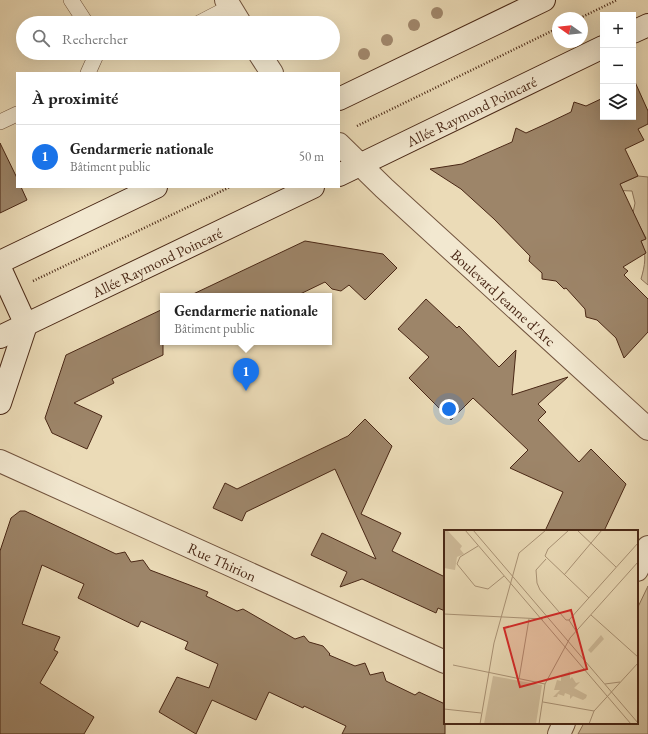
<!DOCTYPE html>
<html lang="fr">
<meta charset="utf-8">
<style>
body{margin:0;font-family:"EB Garamond",serif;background:#f6f6f6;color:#222}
.controls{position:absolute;right:12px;top:12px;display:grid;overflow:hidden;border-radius:0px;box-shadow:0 4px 16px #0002}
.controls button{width:36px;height:36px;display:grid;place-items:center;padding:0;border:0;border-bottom:1px solid #e0e0e0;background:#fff;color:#222;font:20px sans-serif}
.compass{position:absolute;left:552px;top:12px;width:36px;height:36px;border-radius:50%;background:#fff;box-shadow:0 4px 16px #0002;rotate:285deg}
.you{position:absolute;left:449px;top:409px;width:14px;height:14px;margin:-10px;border:3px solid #fff;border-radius:50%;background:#1a73e8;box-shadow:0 0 0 6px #1a73e833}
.badge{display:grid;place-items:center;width:26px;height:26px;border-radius:50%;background:#1a73e8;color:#fff;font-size:13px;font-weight:700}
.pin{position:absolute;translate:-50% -33px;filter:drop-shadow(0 1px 2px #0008)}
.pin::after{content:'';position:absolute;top:21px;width:14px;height:12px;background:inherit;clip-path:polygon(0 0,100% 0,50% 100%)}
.popup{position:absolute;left:160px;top:293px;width:172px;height:52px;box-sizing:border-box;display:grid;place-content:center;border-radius:0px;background:#fff;filter:drop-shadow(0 1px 3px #0005);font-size:13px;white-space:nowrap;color:#767676}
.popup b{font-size:15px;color:#222}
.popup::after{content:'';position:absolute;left:50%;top:100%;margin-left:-8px;border:8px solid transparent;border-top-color:#fff}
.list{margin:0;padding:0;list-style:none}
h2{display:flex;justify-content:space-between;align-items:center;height:52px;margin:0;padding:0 16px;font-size:17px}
h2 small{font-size:13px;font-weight:400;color:#767676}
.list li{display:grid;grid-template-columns:26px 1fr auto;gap:12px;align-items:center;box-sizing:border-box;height:64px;padding:0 16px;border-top:1px solid #e0e0e0}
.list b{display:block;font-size:15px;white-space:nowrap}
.list p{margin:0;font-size:13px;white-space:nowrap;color:#767676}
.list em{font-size:13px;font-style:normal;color:#767676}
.icon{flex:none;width:22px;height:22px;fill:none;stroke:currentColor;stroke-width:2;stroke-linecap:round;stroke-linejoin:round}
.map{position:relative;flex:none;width:648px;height:734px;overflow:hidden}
.search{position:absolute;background:#fff;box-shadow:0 4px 16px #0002;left:16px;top:16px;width:324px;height:44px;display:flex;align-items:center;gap:10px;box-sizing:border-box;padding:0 14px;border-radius:22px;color:#767676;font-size:15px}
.panel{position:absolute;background:#fff;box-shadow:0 4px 16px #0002;left:16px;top:72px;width:324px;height:116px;border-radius:0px}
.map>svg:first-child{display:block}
.green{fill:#cfbc9b;stroke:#8c7258}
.building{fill:#9d8569;stroke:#492715}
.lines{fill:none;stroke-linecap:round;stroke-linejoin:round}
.lane-casing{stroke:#72543e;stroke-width:16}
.street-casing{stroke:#72543e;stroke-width:24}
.secondary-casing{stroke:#492715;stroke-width:24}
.path{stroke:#492715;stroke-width:2.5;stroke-dasharray:1 2;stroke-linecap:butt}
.lane{stroke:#f2e8d0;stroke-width:15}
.street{stroke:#f2e8d0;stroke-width:22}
.secondary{stroke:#f2e8d0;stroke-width:22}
.tree{fill:#a1886d}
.labels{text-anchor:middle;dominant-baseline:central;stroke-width:3;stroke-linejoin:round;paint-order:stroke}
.street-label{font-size:15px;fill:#492715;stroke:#f2e8d0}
.inset-road{fill:none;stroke:#aa9376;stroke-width:1}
.view{fill:#d62828;fill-opacity:0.15;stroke:#d62828;stroke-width:2}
.inset-edge{fill:none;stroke:#492715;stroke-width:2}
</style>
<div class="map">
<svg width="648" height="734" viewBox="0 0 648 734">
<rect width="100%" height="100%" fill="#ebdbb7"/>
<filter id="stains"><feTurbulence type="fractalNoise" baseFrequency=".005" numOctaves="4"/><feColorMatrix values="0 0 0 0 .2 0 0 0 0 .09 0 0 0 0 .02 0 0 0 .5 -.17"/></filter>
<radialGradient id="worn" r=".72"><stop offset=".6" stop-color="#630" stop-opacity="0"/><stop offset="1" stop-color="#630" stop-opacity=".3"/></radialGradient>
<!-- green -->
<g class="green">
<path d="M638,176L648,177V285L641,279C645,265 647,255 641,241L646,238L633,213L635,203L632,191L607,190Z"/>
<polygon points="648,586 648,734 578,734 584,723 637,723 637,609"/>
</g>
<!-- building -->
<g class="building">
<polygon points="635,82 648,111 648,124 638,129 644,140 625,149 638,176 620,184 646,239 641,241 646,253 623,267 628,271 624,275 648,299 648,332 624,358 616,338 597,320 586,317 585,309 566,288 564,289 556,281 542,279 542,273 529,261 530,256 494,219 461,189 430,169 462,164 512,142 516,128 526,133 548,123 571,112 574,102 586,106 603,98 603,117 633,117 633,83"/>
<polygon points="0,143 17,178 17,187 21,187 27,200 0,213"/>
<polygon points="305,241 383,254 397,268 365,300 349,285 341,291 332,289 325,282 296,296 189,296"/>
<polygon points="426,299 457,328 459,326 499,367 516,350 512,395 568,377 538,404 546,412 538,420 579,462 591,449 626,484 604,531 545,531 563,492 510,468 528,450 473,398 451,420 409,378 429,357 398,329"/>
<polygon points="163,309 163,355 112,379 114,383 74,403 102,416 87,449 52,433 45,418 66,355"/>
<polygon points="365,419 392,446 361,514 401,533 392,551 445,577 445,611 438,608 436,613 362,579 340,587 347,572 311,555 322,533 376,559 335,469 246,512 242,521 213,508 225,483 237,489 348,436"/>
<polygon points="20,511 25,511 116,554 125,552 131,562 143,560 150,570 208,592 206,596 237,611 243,609 295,639 304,636 309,642 323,646 330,654 329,655 355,666 365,663 370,675 383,672 386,681 415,695 419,692 445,704 445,734 342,734 346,726 304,706 303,708 269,692 256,720 212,700 196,734 159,712 177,677 209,688 218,664 185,649 188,642 141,621 138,627 78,598 84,584 42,565 22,624 60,637 54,650 58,652 40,683 94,717 84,734 0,734 0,551 11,518"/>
</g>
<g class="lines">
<!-- lane casing -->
<g class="lane-casing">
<g id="lane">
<polyline points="71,0 86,23"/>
<polyline points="199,23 230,7"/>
<polyline points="88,73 97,53"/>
<polyline points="0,122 17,114"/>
</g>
</g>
<!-- street casing -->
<g class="street-casing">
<g id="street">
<polyline points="226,0 240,23"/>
<polyline points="259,53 272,73"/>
<path id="s1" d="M339,144L384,188L648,429"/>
<path id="s2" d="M0,461L445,662"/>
<polyline points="637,570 648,547"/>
<polyline points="559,734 564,723"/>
</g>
</g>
<!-- secondary casing -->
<g class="secondary-casing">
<g id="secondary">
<polyline points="633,32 648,25"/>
<polyline points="339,99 544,0"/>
<path id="s3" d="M339,175L603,47"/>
<polyline points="0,262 156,187"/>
<polyline points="0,268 26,325 0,403"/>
<path id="s4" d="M0,337L313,187"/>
</g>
</g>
<!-- path -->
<g class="path">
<polyline points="580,18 617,0"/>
<polyline points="357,126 558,28"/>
<polyline points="33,281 230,187"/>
</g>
<!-- lane -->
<use href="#lane" class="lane"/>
<!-- street -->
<use href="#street" class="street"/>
<!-- secondary -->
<use href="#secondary" class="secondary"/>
</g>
<!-- trees -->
<g class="tree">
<circle cx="437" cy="13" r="6"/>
<circle cx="414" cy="25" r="6"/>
<circle cx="387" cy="40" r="6"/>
<circle cx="364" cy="54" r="6"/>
</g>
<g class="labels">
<!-- street labels -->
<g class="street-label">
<text stroke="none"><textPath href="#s3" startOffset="147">Allée Raymond Poincaré</textPath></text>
<text stroke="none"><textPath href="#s4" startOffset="174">Allée Raymond Poincaré</textPath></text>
<text stroke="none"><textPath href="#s1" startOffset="225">Boulevard Jeanne d'Arc</textPath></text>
<text stroke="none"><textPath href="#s2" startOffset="244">Rue Thirion</textPath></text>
</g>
</g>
<!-- overview -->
<g transform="translate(444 530)">
<rect width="194" height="194" fill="#ebdbb7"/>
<path d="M0,0H3L18,16L16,19L20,24L13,27L11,40L0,38ZM157,105L160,109L147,123L144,120ZM124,140L126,142V149L128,147L132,153L136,152L130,158L143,165L142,168L139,170L129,166L126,169V165L121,163L120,166L114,164L113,167H109L116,160H110L113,150L117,151V145L125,142ZM49,146L98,155L92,194H40Z" fill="#cfbc9b"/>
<path class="inset-road" d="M21,0L187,194M29,0L194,193M125,0L104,19L101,26L145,68M133,0L172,37M34,16L16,27L13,34L31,56L44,59L60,46M102,29L92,40L93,53L96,60L122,90H125M120,45L158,0M0,84L99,89M147,85L194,127M132,101L125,90L194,13M9,135L101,154M75,149L85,89M161,154L176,152M99,172L150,181M0,179L37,183M36,194L50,113L75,23L102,0M95,194L101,154L126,108L194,32M145,194L150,181L194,133"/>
<path class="view" d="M127,80L143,139L76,157L60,98Z"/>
<rect width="194" height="194" class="inset-edge"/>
</g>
<rect width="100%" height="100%" filter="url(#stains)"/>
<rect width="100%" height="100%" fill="url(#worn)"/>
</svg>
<div class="controls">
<button>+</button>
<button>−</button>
<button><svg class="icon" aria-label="layers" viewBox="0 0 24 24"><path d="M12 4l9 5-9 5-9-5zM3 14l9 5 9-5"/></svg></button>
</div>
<svg class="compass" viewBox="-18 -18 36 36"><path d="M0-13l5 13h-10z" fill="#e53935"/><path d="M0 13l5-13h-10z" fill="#767676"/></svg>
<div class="you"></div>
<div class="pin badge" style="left:246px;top:391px">1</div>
<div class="popup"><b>Gendarmerie nationale</b>Bâtiment public</div>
<div class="search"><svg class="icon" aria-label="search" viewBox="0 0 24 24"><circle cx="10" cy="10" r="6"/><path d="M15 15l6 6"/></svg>Rechercher</div>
<section class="panel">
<h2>À proximité<small></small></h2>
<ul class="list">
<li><span class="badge">1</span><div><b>Gendarmerie nationale</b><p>Bâtiment public</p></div><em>50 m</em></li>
</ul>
</section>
</div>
